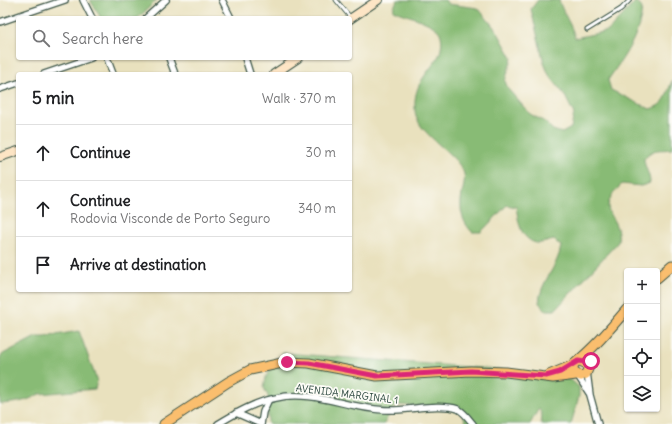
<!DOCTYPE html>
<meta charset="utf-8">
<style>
body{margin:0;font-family:Delius,sans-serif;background:#f6f6f6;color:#202124}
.controls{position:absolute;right:12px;bottom:12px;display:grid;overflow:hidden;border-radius:4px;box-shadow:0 1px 3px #0004}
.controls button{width:36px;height:36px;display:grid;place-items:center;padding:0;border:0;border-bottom:1px solid #e0e0e0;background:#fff;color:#202124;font:20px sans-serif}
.stop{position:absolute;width:12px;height:12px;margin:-9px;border:3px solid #db2777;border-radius:50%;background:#fff}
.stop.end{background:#db2777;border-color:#fff;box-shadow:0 1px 4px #0008}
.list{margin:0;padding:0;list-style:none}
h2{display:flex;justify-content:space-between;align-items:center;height:52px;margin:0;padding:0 16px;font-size:17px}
h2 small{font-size:13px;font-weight:400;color:#757577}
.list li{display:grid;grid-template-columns:26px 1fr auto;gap:12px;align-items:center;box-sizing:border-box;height:56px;padding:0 16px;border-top:1px solid #e0e0e0}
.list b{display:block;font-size:15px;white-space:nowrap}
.list p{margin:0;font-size:13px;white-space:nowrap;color:#757577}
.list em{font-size:13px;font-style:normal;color:#757577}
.icon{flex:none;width:22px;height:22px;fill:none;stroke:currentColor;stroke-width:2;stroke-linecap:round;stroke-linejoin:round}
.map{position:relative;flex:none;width:672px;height:424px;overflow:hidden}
.search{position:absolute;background:#fff;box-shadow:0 1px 3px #0004;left:16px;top:16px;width:336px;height:44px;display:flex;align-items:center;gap:10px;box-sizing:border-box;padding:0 14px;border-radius:4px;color:#757577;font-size:15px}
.panel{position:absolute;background:#fff;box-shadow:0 1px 3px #0004;left:16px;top:72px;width:336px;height:220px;border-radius:4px}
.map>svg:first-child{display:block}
.forest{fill:#88bb75;stroke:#547c54}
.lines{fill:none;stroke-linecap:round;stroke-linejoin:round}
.lane-casing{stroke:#3d5649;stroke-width:5}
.street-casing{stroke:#3d5649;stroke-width:8}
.secondary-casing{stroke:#3d5649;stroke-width:10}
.primary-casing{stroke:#3d5649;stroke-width:11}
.lane{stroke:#fff;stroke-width:3}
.street{stroke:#fff;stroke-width:5.5}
.secondary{stroke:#fde5c5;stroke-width:8}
.primary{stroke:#fabe6e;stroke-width:9}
.route{stroke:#db2777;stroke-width:5}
.labels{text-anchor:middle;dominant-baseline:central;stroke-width:3.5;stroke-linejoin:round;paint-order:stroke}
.street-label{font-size:10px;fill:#1f3d34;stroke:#fdfcf7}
</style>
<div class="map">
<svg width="672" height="424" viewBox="0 0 672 424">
<rect width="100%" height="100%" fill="#fdfcf7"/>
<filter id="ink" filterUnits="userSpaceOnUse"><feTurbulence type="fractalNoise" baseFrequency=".025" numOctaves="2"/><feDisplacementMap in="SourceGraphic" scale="8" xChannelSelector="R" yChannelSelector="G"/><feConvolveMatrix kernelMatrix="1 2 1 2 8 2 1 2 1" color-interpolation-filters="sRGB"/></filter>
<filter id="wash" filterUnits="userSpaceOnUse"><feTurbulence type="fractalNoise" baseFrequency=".012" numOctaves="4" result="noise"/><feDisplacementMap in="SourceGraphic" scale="16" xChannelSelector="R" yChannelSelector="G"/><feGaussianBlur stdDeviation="0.9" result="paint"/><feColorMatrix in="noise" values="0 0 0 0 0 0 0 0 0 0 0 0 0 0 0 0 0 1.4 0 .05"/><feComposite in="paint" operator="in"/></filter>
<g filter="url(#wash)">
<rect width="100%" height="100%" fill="#e9e1be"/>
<!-- forest -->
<g class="forest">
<polygon points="90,0 157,0 138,18 101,18"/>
<path d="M397,0H445L448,4L478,8L497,31L512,58L505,81L508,89L530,114L545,122L553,130L562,133L571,128L574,114L564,94L549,75L544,63L531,9L538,0H559C563,14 572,25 575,38L608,31L636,1L642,8C640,36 623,58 608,80L611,90L650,109C667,104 666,95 672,81V149C658,151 655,147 644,158C644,168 650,173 650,183L641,186L622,184C591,214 622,214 618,242L555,310H546L539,303C540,281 558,268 561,246L554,240C549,241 540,244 536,243C519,238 519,221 516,207L507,205L481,232H472C460,219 459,206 463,189C464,185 465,179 464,174C460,157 425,138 417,119C415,115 415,111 415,107C414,85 426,75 437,59C442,52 444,36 438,30C429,21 405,15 393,10Z"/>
<path d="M79,331L97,381L95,389L39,394C27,402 14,403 0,404V357L3,354L36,337H45Z"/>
<polygon points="283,353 508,370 571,380 579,387 579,396 571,424 541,424 542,416 539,408 530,424 466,424 463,414 456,409 399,405 392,409 384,424 268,424 268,396 264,388 266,377 275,362"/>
</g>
</g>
<g filter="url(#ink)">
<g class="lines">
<!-- lane casing -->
<g class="lane-casing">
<g id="lane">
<polyline points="336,0 350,17"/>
<polyline points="587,30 621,9 630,0"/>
</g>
</g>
<!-- street casing -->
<g class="street-casing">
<g id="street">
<polyline points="83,0 92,18"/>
<polyline points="222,0 231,18"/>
<polyline points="146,18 166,0"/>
<polyline points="0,22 65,0"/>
<polyline points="107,58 113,74"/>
<polyline points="169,58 175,74"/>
<polyline points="245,58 250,74"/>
<polyline points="44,74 91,58"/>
<polyline points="0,89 18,83"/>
<polyline points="587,372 590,395 598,424"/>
<polyline points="578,376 589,393"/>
<polyline points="236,413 261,424"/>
<path d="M218,424C236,413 255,402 276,398C314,389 353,411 391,410C410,410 440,403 458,409C464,412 469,419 473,424"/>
<polyline points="261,424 263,412 268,401"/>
</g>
</g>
<!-- secondary casing -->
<g class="secondary-casing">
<g id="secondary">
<polyline points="350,19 378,0"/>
<polyline points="274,74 298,58"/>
<polyline points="0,157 18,151"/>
</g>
</g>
<!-- primary casing -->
<g class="primary-casing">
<g id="primary">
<polyline points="657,278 672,265"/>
<path d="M580,361L587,364L588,369L586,374L581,376L574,373L573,368L574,364C594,348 610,329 627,309"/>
<polyline points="549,375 573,365"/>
<polyline points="164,424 228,382 250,370 287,362 309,363 377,376 471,371 506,372 553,378 576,375"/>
</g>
</g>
<!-- lane -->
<use href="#lane" class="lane"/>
<!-- street -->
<use href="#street" class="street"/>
<!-- secondary -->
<use href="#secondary" class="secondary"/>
<!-- primary -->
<use href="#primary" class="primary"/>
</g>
</g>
<g class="lines" filter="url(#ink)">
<!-- route -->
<polyline class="route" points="287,362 309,363 377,376 471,371 546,376 560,372 578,361 585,362 588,366 591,361"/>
</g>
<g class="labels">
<!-- street labels -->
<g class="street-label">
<text transform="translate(347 394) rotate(7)">AVENIDA MARGINAL 1</text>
</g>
</g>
</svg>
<div class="controls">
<button>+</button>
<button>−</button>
<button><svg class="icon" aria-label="locate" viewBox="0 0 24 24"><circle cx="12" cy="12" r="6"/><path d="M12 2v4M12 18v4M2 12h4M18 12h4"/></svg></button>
<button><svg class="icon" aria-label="layers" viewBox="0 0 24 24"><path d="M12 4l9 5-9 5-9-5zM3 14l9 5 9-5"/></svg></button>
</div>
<div class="stop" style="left:591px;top:361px"></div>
<div class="stop end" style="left:287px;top:362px"></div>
<div class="search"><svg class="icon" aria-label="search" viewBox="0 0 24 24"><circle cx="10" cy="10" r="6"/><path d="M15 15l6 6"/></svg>Search here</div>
<section class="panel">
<h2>5 min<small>Walk · 370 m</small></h2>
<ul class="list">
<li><svg class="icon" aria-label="ahead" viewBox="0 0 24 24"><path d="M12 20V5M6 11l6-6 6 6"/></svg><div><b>Continue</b></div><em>30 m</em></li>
<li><svg class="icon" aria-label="ahead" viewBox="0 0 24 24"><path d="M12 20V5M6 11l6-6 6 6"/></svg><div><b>Continue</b><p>Rodovia Visconde de Porto Seguro</p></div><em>340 m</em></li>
<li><svg class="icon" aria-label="arrive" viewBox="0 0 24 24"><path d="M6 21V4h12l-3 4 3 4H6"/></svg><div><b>Arrive at destination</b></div></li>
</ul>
</section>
</div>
